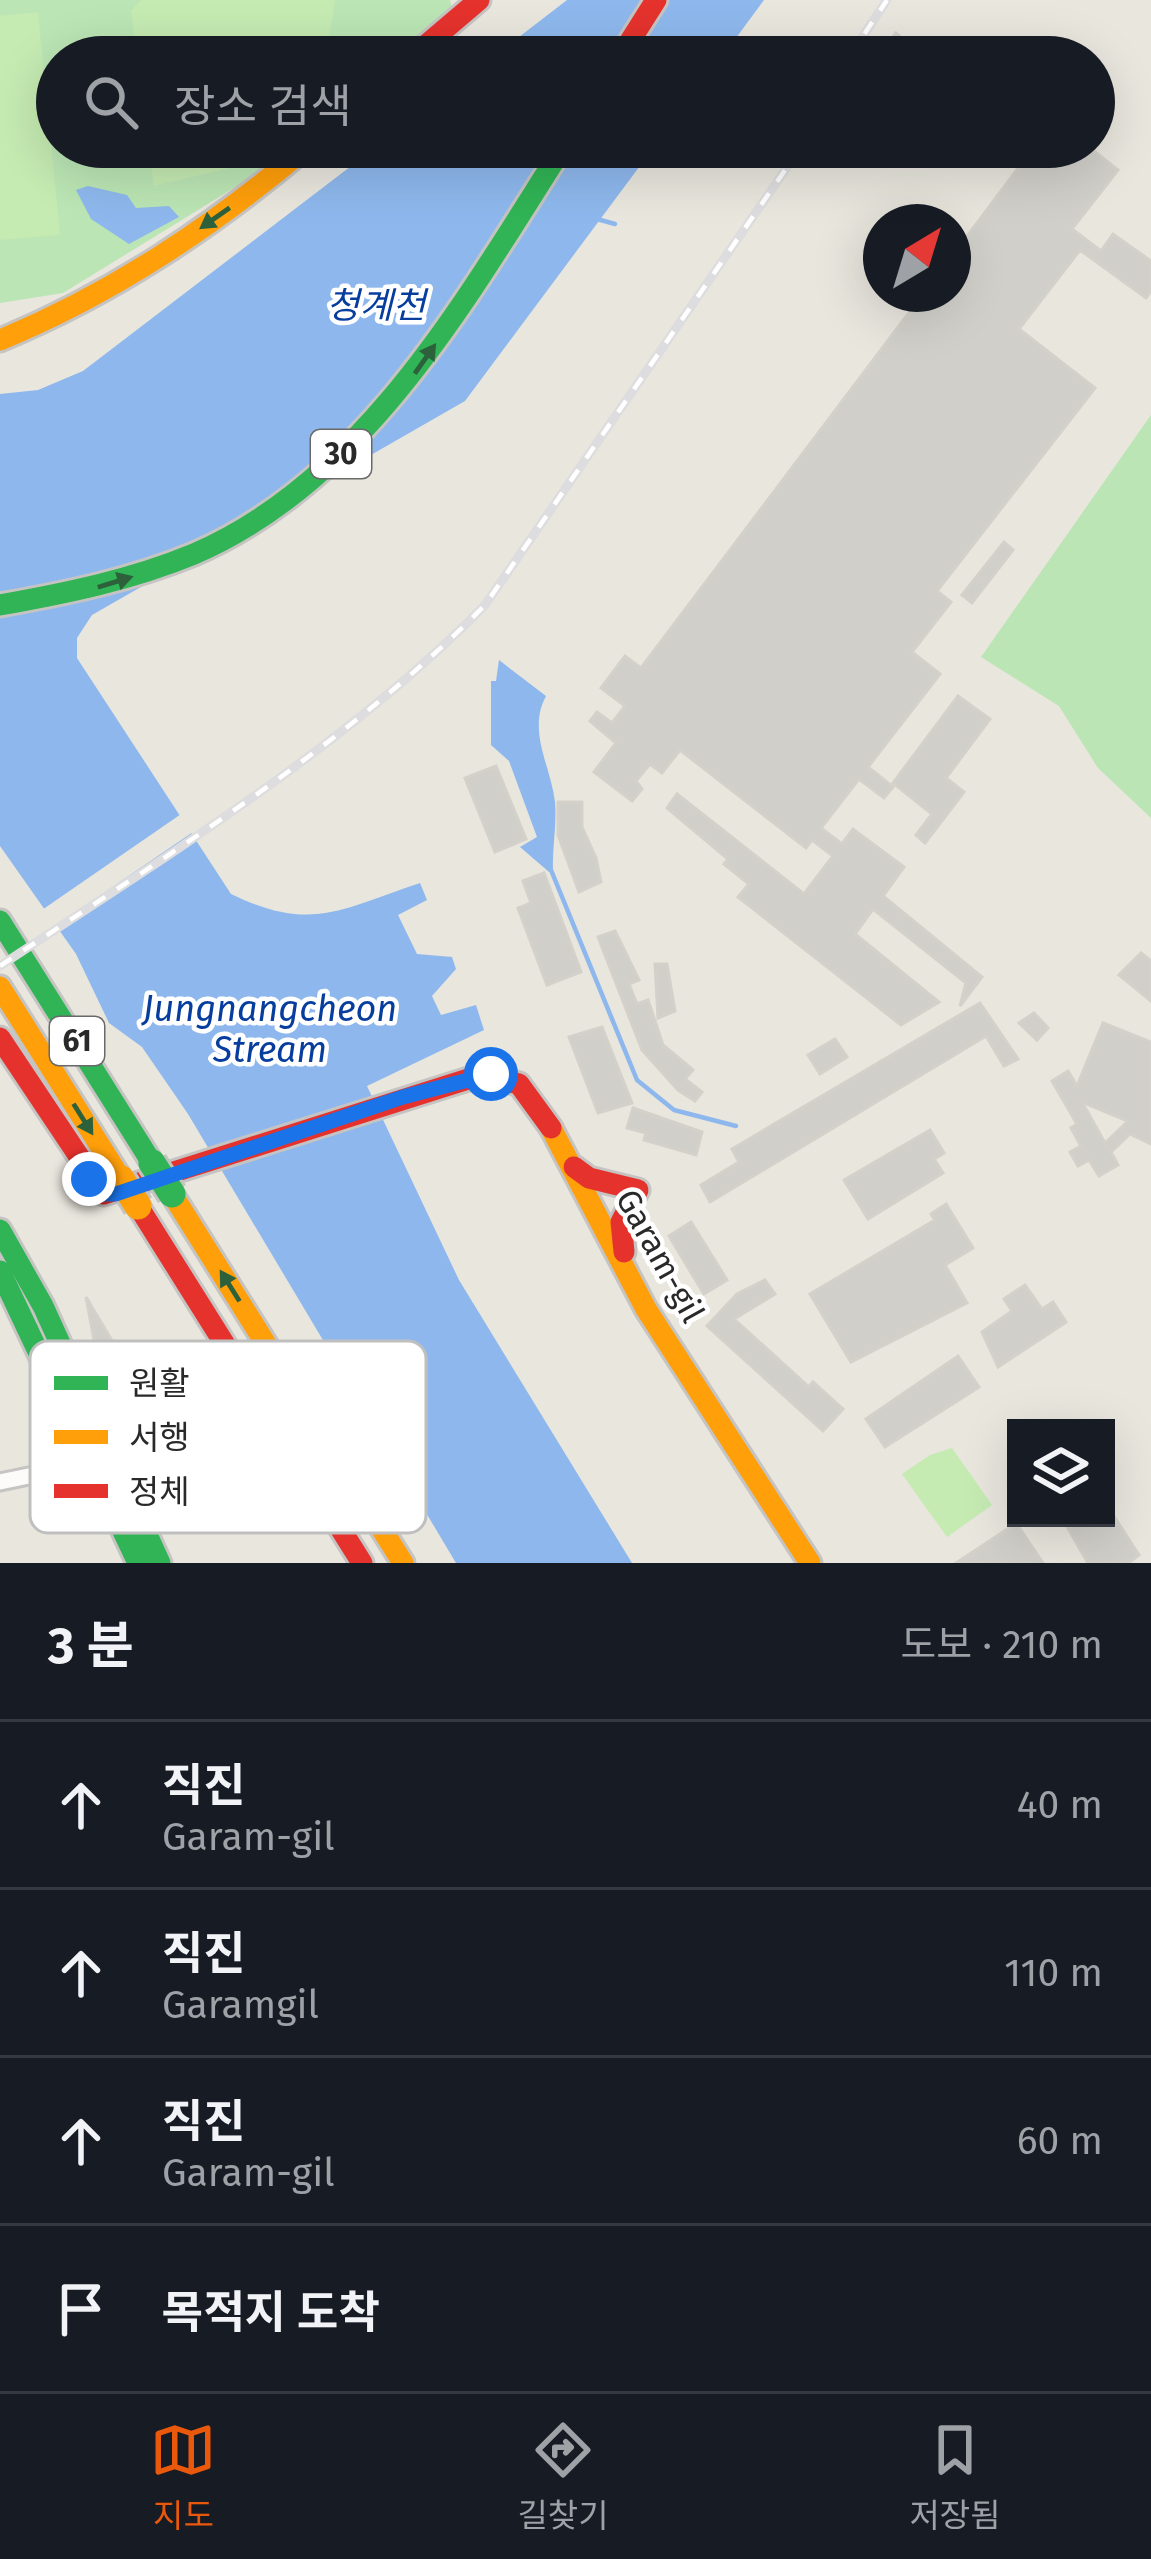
<!DOCTYPE html>
<html lang="ko">
<meta charset="utf-8">
<style>
body{margin:0;font-family:"Fira Sans","Noto Sans KR",sans-serif;background:#20242c;color:#f1f3f6}
.controls{position:absolute;right:36px;bottom:36px;display:grid;overflow:hidden;border-radius:0px;box-shadow:0 12px 48px #0002}
.controls button{width:108px;height:108px;display:grid;place-items:center;padding:0;border:0;border-bottom:3px solid #363941;background:#171b24;color:#f1f3f6;font:60px sans-serif}
.compass{position:absolute;left:863px;top:204px;width:108px;height:108px;border-radius:50%;background:#171b24;box-shadow:0 12px 48px #0002;rotate:38deg}
.stop{position:absolute;width:36px;height:36px;margin:-27px;border:9px solid #1a73e8;border-radius:50%;background:#fff}
.stop.end{background:#1a73e8;border-color:#fff;box-shadow:0 3px 12px #0008}
.list{margin:0;padding:0;list-style:none}
h2{display:flex;justify-content:space-between;align-items:center;height:156px;margin:0;padding:0 48px;font-size:51px}
h2 small{font-size:39px;font-weight:400;color:#9ea1a6}
.list li{display:grid;grid-template-columns:78px 1fr auto;gap:36px;align-items:center;box-sizing:border-box;height:168px;padding:0 48px;border-top:3px solid #363941}
.list b{display:block;font-size:45px;white-space:nowrap}
.list p{margin:0;font-size:39px;white-space:nowrap;color:#9ea1a6}
.list em{font-size:39px;font-style:normal;color:#9ea1a6}
.icon{flex:none;width:66px;height:66px;fill:none;stroke:currentColor;stroke-width:2;stroke-linecap:round;stroke-linejoin:round}
.map{position:relative;flex:none;width:1151px;height:1563px;overflow:hidden}
.search{position:absolute;background:#171b24;box-shadow:0 12px 48px #0002;left:36px;right:36px;top:36px;height:132px;display:flex;align-items:center;gap:30px;box-sizing:border-box;padding:0 42px;border-radius:66px;color:#9ea1a6;font-size:45px}
.sheet{height:828px;background:#171b24}
nav{display:flex;justify-content:space-around;align-items:center;box-sizing:border-box;height:168px;border-top:3px solid #363941;background:#171b24;font-size:33px;color:#9ea1a6}
nav a{display:grid;justify-items:center;gap:6px}
nav .on{color:#ea580c}
.map>svg:first-child{display:block}
.green{fill:#bbe5b4}
.pitch{fill:#c5eab2}
.water{fill:#8eb8ed}
.pier{fill:#e8e6dd}
.lines{fill:none;stroke-linecap:round;stroke-linejoin:round}
.stream{stroke:#8eb8ed;stroke-width:4.5}
.building{fill:#d0cfc9;stroke:#d3d1ca;stroke-width:3;fill-rule:evenodd}
.street-casing{stroke:#c5c4c3;stroke-width:21}
.fast-casing{stroke:#c5c4c3;stroke-width:27}
.slow-casing{stroke:#c5c4c3;stroke-width:27}
.jam-casing{stroke:#c5c4c3;stroke-width:27}
.street{stroke:#fcfbfa;stroke-width:15}
.fast{stroke:#30b455;stroke-width:21}
.slow{stroke:#ff9f0a;stroke-width:21}
.jam{stroke:#e5322d;stroke-width:21}
.rail-casing{stroke:#dddcde;stroke-width:9}
.rail{stroke:#fff;stroke-width:4.5;stroke-dasharray:14;stroke-linecap:butt}
.fast-bridge-casing{stroke:#c4c3c0;stroke-width:33;stroke-linecap:butt}
.slow-bridge-casing{stroke:#c4c3c0;stroke-width:33;stroke-linecap:butt}
.fast-bridge{stroke:#30b455;stroke-width:27}
.slow-bridge{stroke:#ff9f0a;stroke-width:27}
.oneway{fill:#2c613b}
.route{stroke:#1a73e8;stroke-width:15}
.labels{text-anchor:middle;dominant-baseline:central;stroke-width:9;stroke-linejoin:round;paint-order:stroke}
.shield{fill:#fff;stroke:#696969;stroke-width:3}
.shield-label{font-size:30px;font-weight:bold;fill:#292929}
.street-label{font-size:33px;fill:#292929;stroke:#fff}
.water-label{font-size:36px;font-style:italic;fill:#073e9e;stroke:#fff}
.key{fill:#fff;stroke:#bfbfbf;stroke-width:3}
.key-label{font-size:33px;fill:#292929}
</style>
<div class="map">
<svg width="1151" height="1563" viewBox="0 0 1151 1563">
<rect width="100%" height="100%" fill="#e8e6dd"/>
<!-- green -->
<g class="green">
<polygon points="0,0 450,0 452,7 394,57 57,57 57,147 289,147 263,170 63,293 0,303"/>
<polygon points="1151,415 1151,818 1098,768 1059,706 981,657"/>
</g>
<!-- pitch -->
<g class="pitch">
<polygon points="141,0 335,0 326,57 137,57 131,11"/>
<polygon points="38,12 60,235 0,240 0,16"/>
<polygon points="149,147 258,147 230,168 154,186"/>
<polygon points="952,1448 992,1505 947,1537 902,1474 930,1455"/>
</g>
<!-- water -->
<g class="water">
<polygon points="567,0 764,0 722,57 493,57"/>
<path d="M376,147H654L465,401L92,615L77,638V658L231,894C312,933 341,909 420,883L427,900L398,915L417,954L452,957L456,969L432,996L441,1015L476,1005L484,1030L367,1086L459,1280L632,1563H456L188,1114L142,1047L109,1023L76,954L0,846V394L38,390L83,371Z"/>
<polygon points="88,186 127,195 136,208 169,206 179,217 129,244 91,219 76,190"/>
<path d="M499,660L546,696C527,731 551,766 555,802C557,825 552,848 553,871L549,872L520,847L537,837L509,761L491,745V681H496Z"/>
</g>
<!-- pier -->
<polygon class="pier" points="184,812 196,830 51,929 39,912"/>
<g class="lines">
<!-- stream -->
<g class="stream">
<polyline points="597,219 615,224"/>
<polyline points="551,870 637,1080 674,1110 736,1126"/>
</g>
</g>
<!-- building -->
<g class="building">
<polygon points="896,33 916,51 911,57 876,57"/>
<polygon points="1034,147 1089,147 1118,170 1072,229 1101,251 1113,234 1151,261 1151,291 1146,298 1080,250 1019,329 1095,388 937,591 951,602 912,652 940,674 868,767 893,787 884,798 859,779 821,828 842,844 853,829 904,867 883,896 982,977 960,1006 966,983 873,909 855,934 939,1002 901,1025 738,897 749,884 724,864 728,859 667,808 677,794 804,894 833,856 812,840 806,848 680,750 662,773 650,764 636,781 642,789 632,801 594,772 616,743 590,721 597,712 612,723 625,706 601,688 625,656 641,668 923,294 953,294 953,255"/>
<polygon points="1004,542 1013,550 972,603 962,595"/>
<polygon points="958,696 990,719 946,778 964,792 925,843 916,835 932,814 893,783"/>
<polygon points="496,766 526,839 495,852 465,778"/>
<polygon points="558,802 582,802 582,827 596,858 601,882 579,892 558,835"/>
<polygon points="544,873 581,972 547,985 518,908 531,903 523,881"/>
<polygon points="615,931 639,980 629,984 637,1004 648,1000 663,1045 693,1070 685,1079 702,1092 695,1101 678,1090 642,1050 598,937"/>
<polygon points="1141,953 1151,961 1151,1001 1119,975"/>
<polygon points="655,964 667,964 675,1011 658,1018"/>
<polygon points="980,1003 1018,1059 1004,1066 986,1036 710,1202 701,1185 739,1162 732,1149"/>
<polygon points="1034,1013 1048,1028 1037,1040 1019,1023"/>
<path d="M1103,1023L1151,1042V1144L1130,1134L1111,1152L1118,1165L1099,1176L1089,1160L1078,1166L1070,1152L1081,1146L1071,1128L1077,1124L1052,1081L1068,1071L1077,1086ZM1082,1102L1128,1121L1105,1143Z"/>
<polygon points="602,1027 632,1103 598,1113 569,1037"/>
<polygon points="835,1039 847,1057 820,1074 808,1055"/>
<polygon points="633,1108 702,1132 696,1155 644,1140 646,1133 627,1128"/>
<polygon points="930,1130 944,1153 934,1159 943,1173 868,1219 844,1180"/>
<polygon points="946,1204 973,1248 945,1265 967,1303 851,1362 810,1294 935,1220 931,1214"/>
<polygon points="691,1222 727,1280 704,1294 669,1236"/>
<polygon points="765,1280 775,1294 734,1319 809,1387 813,1382 843,1409 823,1431 707,1326 737,1294"/>
<polygon points="1025,1285 1042,1309 1053,1302 1066,1322 998,1367 982,1332 1012,1311 1004,1299"/>
<polygon points="86,1297 139,1386 135,1389 167,1435 159,1440 176,1473 152,1486 97,1356"/>
<polygon points="958,1356 979,1387 885,1447 866,1419"/>
<polygon points="1106,1504 1139,1555 1128,1563 1088,1563 1062,1518 1106,1518"/>
<polygon points="1016,1523 1043,1563 956,1563 994,1538"/>
</g>
<g class="lines">
<!-- street casing -->
<g class="street-casing">
<polyline id="street" points="0,1482 92,1463"/>
</g>
<!-- fast casing -->
<g class="fast-casing">
<g id="fast">
<path d="M0,605C67,593 131,580 194,554C366,480 467,297 563,147"/>
<polyline points="0,921 152,1163"/>
<polyline points="0,1230 43,1306 160,1563"/>
<polyline points="0,1271 138,1563"/>
</g>
</g>
<!-- slow casing -->
<g class="slow-casing">
<g id="slow">
<path d="M0,340C114,293 213,226 307,147"/>
<polyline points="0,987 121,1179"/>
<polyline points="551,1128 646,1309 810,1563"/>
<polyline points="172,1194 403,1563"/>
</g>
</g>
<!-- jam casing -->
<g class="jam-casing">
<g id="jam">
<polyline points="412,57 479,0"/>
<polyline points="620,57 656,0"/>
<polyline points="0,1038 104,1194 481,1075 519,1084 551,1128"/>
<polyline points="574,1167 589,1178 638,1190 621,1222 624,1252"/>
<polyline points="138,1206 362,1563"/>
</g>
</g>
<!-- street -->
<use href="#street" class="street"/>
<!-- fast -->
<use href="#fast" class="fast"/>
<!-- slow -->
<use href="#slow" class="slow"/>
<!-- jam -->
<use href="#jam" class="jam"/>
<!-- rail casing -->
<g class="rail-casing">
<g id="rail">
<polyline points="849,57 887,0"/>
<path d="M0,966C163,858 348,745 485,605L801,147"/>
</g>
</g>
<!-- rail -->
<use href="#rail" class="rail"/>
<!-- fast-bridge casing -->
<g class="fast-bridge-casing">
<polyline id="fast-bridge" points="152,1163 172,1194"/>
</g>
<!-- slow-bridge casing -->
<g class="slow-bridge-casing">
<polyline id="slow-bridge" points="121,1179 138,1206"/>
</g>
<!-- fast-bridge -->
<use href="#fast-bridge" class="fast-bridge"/>
<!-- slow-bridge -->
<use href="#slow-bridge" class="slow-bridge"/>
</g>
<!-- one-way arrows -->
<defs><path id="oneway-solid" d="M-6-.8H1V-3.2L6.5 0L1 3.2V.8H-6Z" transform="scale(3)"/></defs>
<g class="oneway">
<use href="#oneway-solid" transform="translate(215 218) rotate(145)"/>
<use href="#oneway-solid" transform="translate(425 359) rotate(-55)"/>
<use href="#oneway-solid" transform="translate(115 582) rotate(-17)"/>
<use href="#oneway-solid" transform="translate(83 1119) rotate(58)"/>
<use href="#oneway-solid" transform="translate(230 1286) rotate(-122)"/>
</g>
<g class="lines">
<!-- route -->
<polyline class="route" points="89,1179 104,1194 116,1194 403,1097 491,1074"/>
</g>
<g class="labels">
<!-- shield labels -->
<g class="shield">
<rect x="311" y="430" width="60" height="48" rx="9"/>
<rect x="50" y="1017" width="54" height="48" rx="9"/>
</g>
<g class="shield-label">
<text x="341" y="454">30</text>
<text x="77" y="1041">61</text>
</g>
<!-- street labels -->
<g class="street-label">
<text transform="translate(660 1256) rotate(61)">Garam-gil</text>
</g>
<!-- water labels -->
<g class="water-label">
<text x="376" y="306">청계천</text>
<text x="270" y="1009">Jungnangcheon<tspan x="270" dy="41">Stream</tspan></text>
</g>
</g>
<!-- legend -->
<rect x="30" y="1341" width="396" height="192" rx="18" class="key"/>
<rect x="54" y="1376" width="54" height="14" fill="#30b455"/>
<rect x="54" y="1430" width="54" height="14" fill="#ff9f0a"/>
<rect x="54" y="1484" width="54" height="14" fill="#e5322d"/>
<g class="key-label">
<text x="129" y="1395">원활</text>
<text x="129" y="1449">서행</text>
<text x="129" y="1503">정체</text>
</g>
</svg>
<div class="controls">
<button><svg class="icon" aria-label="layers" viewBox="0 0 24 24"><path d="M12 4l9 5-9 5-9-5zM3 14l9 5 9-5"/></svg></button>
</div>
<svg class="compass" viewBox="-18 -18 36 36"><path d="M0-13l5 13h-10z" fill="#e53935"/><path d="M0 13l5-13h-10z" fill="#9ea1a6"/></svg>
<div class="stop" style="left:491px;top:1074px"></div>
<div class="stop end" style="left:89px;top:1179px"></div>
<div class="search"><svg class="icon" aria-label="search" viewBox="0 0 24 24"><circle cx="10" cy="10" r="6"/><path d="M15 15l6 6"/></svg>장소 검색</div>
</div>
<section class="sheet">
<h2>3 분<small>도보 · 210 m</small></h2>
<ul class="list">
<li><svg class="icon" aria-label="ahead" viewBox="0 0 24 24"><path d="M12 20V5M6 11l6-6 6 6"/></svg><div><b>직진</b><p>Garam-gil</p></div><em>40 m</em></li>
<li><svg class="icon" aria-label="ahead" viewBox="0 0 24 24"><path d="M12 20V5M6 11l6-6 6 6"/></svg><div><b>직진</b><p>Garamgil</p></div><em>110 m</em></li>
<li><svg class="icon" aria-label="ahead" viewBox="0 0 24 24"><path d="M12 20V5M6 11l6-6 6 6"/></svg><div><b>직진</b><p>Garam-gil</p></div><em>60 m</em></li>
<li><svg class="icon" aria-label="arrive" viewBox="0 0 24 24"><path d="M6 21V4h12l-3 4 3 4H6"/></svg><div><b>목적지 도착</b></div></li>
</ul>
</section>
<nav>
<a class="on"><svg class="icon" aria-label="map" viewBox="0 0 24 24"><path d="M3 6l6-2 6 2 6-2v14l-6 2-6-2-6 2zM9 4v14M15 6v14"/></svg>지도</a>
<a><svg class="icon" aria-label="directions" viewBox="0 0 24 24"><path d="M12 3l9 9-9 9-9-9zM9 14v-3h6M13 9l2 2-2 2"/></svg>길찾기</a>
<a><svg class="icon" aria-label="saved" viewBox="0 0 24 24"><path d="M7 4h10v16l-5-4-5 4z"/></svg>저장됨</a>
</nav>
